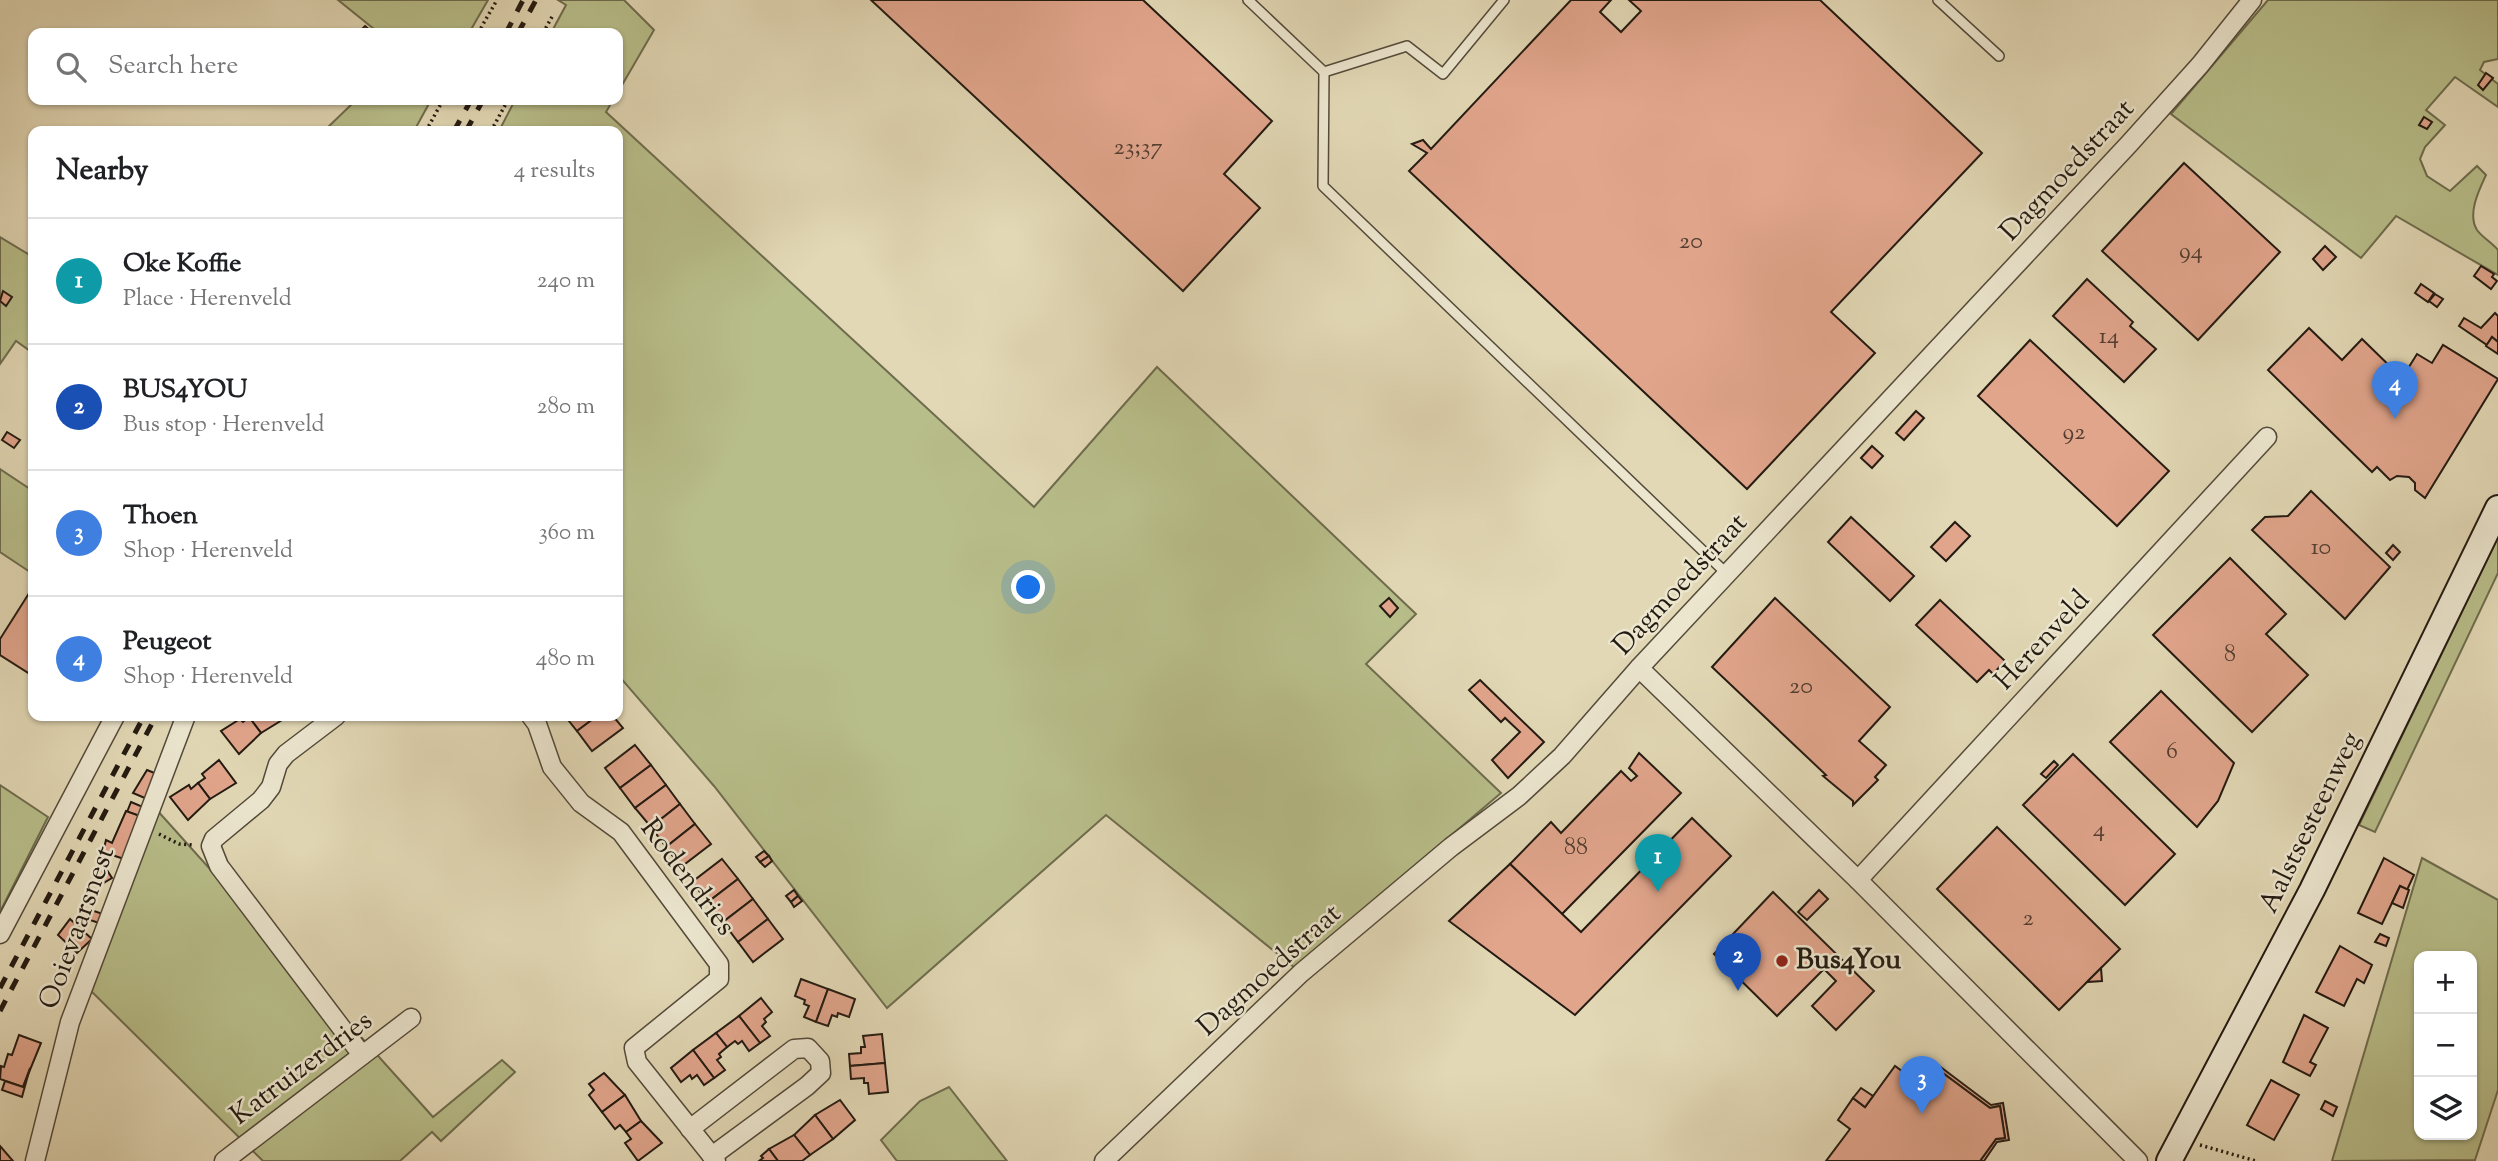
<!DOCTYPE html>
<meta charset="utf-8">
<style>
body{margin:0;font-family:"Sorts Mill Goudy",serif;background:#f6f6f6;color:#202124}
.controls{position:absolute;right:21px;bottom:21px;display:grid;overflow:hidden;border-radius:14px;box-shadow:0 2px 5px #0004}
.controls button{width:63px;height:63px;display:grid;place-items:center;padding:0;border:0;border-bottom:2px solid #e0e0e0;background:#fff;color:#202124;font:35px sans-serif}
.you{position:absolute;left:1029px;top:588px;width:24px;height:24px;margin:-18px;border:5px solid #fff;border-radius:50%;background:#1a73e8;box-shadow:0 0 0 10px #1a73e833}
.badge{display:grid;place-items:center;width:46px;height:46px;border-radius:50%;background:#7c3aed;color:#fff;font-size:23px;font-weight:700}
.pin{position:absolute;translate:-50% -58px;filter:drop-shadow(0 2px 4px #0008)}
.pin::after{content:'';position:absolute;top:37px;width:24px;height:21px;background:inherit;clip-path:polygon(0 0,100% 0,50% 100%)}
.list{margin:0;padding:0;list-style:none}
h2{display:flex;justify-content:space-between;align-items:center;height:91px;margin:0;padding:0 28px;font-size:30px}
h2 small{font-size:23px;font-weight:400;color:#757577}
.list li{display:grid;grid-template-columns:46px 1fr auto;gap:21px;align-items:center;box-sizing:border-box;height:126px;padding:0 28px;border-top:2px solid #e0e0e0}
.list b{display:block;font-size:26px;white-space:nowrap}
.list p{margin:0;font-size:23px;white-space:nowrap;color:#757577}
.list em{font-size:23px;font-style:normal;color:#757577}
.icon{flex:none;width:38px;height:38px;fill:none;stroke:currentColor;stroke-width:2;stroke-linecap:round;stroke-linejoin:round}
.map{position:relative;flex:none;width:2498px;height:1161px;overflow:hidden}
.search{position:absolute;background:#fff;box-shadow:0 2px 5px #0004;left:28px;top:28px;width:595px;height:77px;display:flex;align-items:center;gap:18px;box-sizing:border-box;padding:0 24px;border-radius:14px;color:#757577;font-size:26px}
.panel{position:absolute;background:#fff;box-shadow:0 2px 5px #0004;left:28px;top:126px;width:595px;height:595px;border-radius:14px}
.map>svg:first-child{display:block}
.green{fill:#b8be8a;stroke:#6e6c4e;stroke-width:2;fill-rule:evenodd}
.building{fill:#e1a58c;stroke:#231a11;stroke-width:2}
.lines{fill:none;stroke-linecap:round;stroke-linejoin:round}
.service-casing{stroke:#534a3a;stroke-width:12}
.minor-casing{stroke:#534a3a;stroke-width:21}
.secondary-casing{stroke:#231a11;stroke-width:28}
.path{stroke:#231a11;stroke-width:3.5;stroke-dasharray:2 3.5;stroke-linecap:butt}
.service{stroke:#ece6cf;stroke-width:9}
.minor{stroke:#ece6cf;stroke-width:18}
.secondary{stroke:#ece6cf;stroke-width:24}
.rail{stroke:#231a11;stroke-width:5;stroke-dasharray:12 12;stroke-linecap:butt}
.poi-dot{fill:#8f2418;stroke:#ece6cf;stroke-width:2.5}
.labels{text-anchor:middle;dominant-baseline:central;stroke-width:5;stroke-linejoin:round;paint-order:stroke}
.number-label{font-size:24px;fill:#523d30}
.street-label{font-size:28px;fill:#231a11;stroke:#ece6cf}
.poi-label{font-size:28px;font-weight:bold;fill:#231a11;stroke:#ece6cf;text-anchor:start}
</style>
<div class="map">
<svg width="2498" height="1161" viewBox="0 0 2498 1161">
<rect width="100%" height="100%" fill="#e2d8b5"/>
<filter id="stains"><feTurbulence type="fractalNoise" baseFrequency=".00286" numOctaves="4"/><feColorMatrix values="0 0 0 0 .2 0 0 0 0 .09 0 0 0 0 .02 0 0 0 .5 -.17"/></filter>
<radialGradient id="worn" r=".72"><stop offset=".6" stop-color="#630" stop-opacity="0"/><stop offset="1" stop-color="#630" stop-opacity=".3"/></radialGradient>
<!-- green -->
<g class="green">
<polygon points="338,0 488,0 469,33 379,33"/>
<polygon points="558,0 624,0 654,30 618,92 618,33 551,33 566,5"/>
<path d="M2268,0H2498V59L2484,62L2480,70L2498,84V107L2455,77L2426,110L2445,125L2425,147L2420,159L2427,176L2450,191L2477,166L2486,175C2479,190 2467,214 2477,230C2482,237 2492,243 2498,250V275L2396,216L2361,258L2171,114Z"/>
<polygon points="356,100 431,100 414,131 324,131"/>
<polygon points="515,100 613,100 606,112 1034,507 1157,367 1416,614 1366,664 1501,793 1295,968 1106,815 887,1008 714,786 618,675 618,131 499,131"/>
<polygon points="0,237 33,257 33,353 16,341 0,364"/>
<polygon points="0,469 33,491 33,574 0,552"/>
<polygon points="2498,537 2498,573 2375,832 2359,825"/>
<polygon points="0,785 48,817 0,912"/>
<polygon points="156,809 433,1117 502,1060 515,1072 441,1141 432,1132 400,1161 263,1161 88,988"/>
<path d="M2422,858L2498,900V1090L2475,1160L2332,1161ZM2419,956H2472V1135H2419Z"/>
<polygon points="949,1087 1007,1161 897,1161 881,1140 920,1101"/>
</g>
<!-- building -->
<g class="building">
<polygon points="871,0 1143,0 1272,121 1224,174 1260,208 1183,291"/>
<polygon points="1571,0 1611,0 1600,12 1621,32 1641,11 1629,0 1820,0 1982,153 1831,312 1875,353 1747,489 1409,171 1427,153 1412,144 1423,140 1431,149"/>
<polygon points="365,26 373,33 358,33"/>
<polygon points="2486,73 2493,78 2483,90 2478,85"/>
<polygon points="2424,117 2432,122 2427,129 2419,125"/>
<polygon points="2184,163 2280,252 2198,340 2102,251"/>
<polygon points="2325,246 2336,257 2323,270 2313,259"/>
<polygon points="2481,266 2494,274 2492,277 2497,281 2491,289 2474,276"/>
<polygon points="2087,279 2133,322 2130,326 2156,349 2124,382 2053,316"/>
<polygon points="2421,284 2434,293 2428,302 2415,293"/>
<polygon points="3,291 12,297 6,306 0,301"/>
<polygon points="2435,294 2443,299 2437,307 2429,301"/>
<polygon points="2495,313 2498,316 2498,342 2492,337 2487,345 2459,326 2464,318 2481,328"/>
<polygon points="2309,328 2342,360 2362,339 2402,378 2417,354 2432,363 2443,345 2498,379 2425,498 2415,490 2415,483 2409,477 2397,476 2390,480 2377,467 2372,472 2268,370"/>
<polygon points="2492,337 2498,342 2498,354 2486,346"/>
<polygon points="2030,340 2169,471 2117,526 1978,396"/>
<polygon points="1916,411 1924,418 1904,440 1896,433"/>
<polygon points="7,432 20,440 14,448 2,440"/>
<polygon points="1872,446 1883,456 1872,468 1861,458"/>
<polygon points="2311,491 2390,567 2345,619 2252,530 2265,517 2288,516"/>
<polygon points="1851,517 1914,576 1890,601 1828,542"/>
<polygon points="1955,522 1970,536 1946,561 1931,547"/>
<polygon points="2393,545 2400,552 2393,560 2386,553"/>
<polygon points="2230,558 2286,614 2266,634 2308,675 2252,732 2153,635"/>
<polygon points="33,587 33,669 30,674 0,655 0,639"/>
<polygon points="1389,598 1398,608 1390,617 1380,606"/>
<polygon points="1775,598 1890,707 1859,741 1886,765 1875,777 1878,780 1853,805 1853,801 1823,776 1826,775 1712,667"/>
<polygon points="1940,600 2005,661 1993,674 1989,670 1977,682 1916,625"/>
<polygon points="1480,680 1544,742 1508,778 1492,760 1520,732 1505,718 1501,722 1469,690"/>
<polygon points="2161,691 2234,763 2218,801 2197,827 2110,742"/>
<polygon points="565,716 597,716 577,731"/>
<polygon points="597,716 613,716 623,728 592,751 577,731"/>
<polygon points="249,717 251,716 287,717 261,733"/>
<polygon points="249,717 261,733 239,754 221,731 240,719 243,722"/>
<polygon points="635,745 651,765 620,788 605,768"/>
<polygon points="1639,753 1681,793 1562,914 1510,864 1551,822 1561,833 1621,771 1631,781 1637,776 1629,768"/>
<polygon points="2073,754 2175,854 2125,905 2023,805"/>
<polygon points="219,760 236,783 210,799 198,783 205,778 202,774"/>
<polygon points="2054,761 2058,765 2046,778 2041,774"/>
<polygon points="651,765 666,785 635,808 620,788"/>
<polygon points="147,770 157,774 147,799 133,793"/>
<polygon points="198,783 210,799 188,820 170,797 189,785 191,789"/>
<polygon points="666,785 680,804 651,827 635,808"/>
<polygon points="131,802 143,807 140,816 127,812"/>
<polygon points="680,804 695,824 666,847 651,827"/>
<polygon points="126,811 140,816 124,859 103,852 106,840 112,843"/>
<polygon points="1692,818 1731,856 1575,1015 1449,921 1510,864 1581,932"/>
<polygon points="695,824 711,844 681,867 666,847"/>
<polygon points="1997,827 2120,949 2059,1010 1937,889"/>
<polygon points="764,851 769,856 760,862 756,857"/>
<polygon points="769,856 772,861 765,867 760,862"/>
<polygon points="2384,858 2414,875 2407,890 2400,886 2382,924 2358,913"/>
<polygon points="722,859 738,879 708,902 692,882"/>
<polygon points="105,867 112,878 102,884 95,874"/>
<polygon points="738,879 753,899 723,922 708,902"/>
<polygon points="2400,886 2409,890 2403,908 2392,903"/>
<polygon points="794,890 798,896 791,902 786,896"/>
<polygon points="1819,890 1828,899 1807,920 1798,912"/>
<polygon points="1773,892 1874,991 1836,1030 1812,1006 1836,981 1824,969 1777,1016 1714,954"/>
<polygon points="798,896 802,901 794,907 791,902"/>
<polygon points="753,899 768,919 738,942 723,922"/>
<polygon points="91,910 103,914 99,923 87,919"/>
<polygon points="70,919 92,939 77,953 58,935"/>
<polygon points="768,919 783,939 753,962 738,942"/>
<polygon points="2380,934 2389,938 2386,946 2375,942"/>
<polygon points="2340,946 2372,965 2364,983 2357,979 2344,1006 2316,992"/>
<polygon points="2101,968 2102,981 2087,982"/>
<polygon points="801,979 828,989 816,1022 804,1017 809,1006 804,1004 805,1000 795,996"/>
<polygon points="828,989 855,999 849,1017 838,1013 837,1017 832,1015 828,1026 816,1022"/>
<polygon points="761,998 772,1012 764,1019 766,1022 762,1026 770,1036 760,1043 739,1016"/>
<polygon points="2304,1015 2328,1028 2310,1062 2316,1065 2310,1076 2283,1062"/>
<polygon points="739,1016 760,1043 749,1051 742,1041 738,1044 735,1041 727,1047 716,1033"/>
<polygon points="716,1033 727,1047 719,1054 721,1057 717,1060 725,1070 714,1078 693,1050"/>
<polygon points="882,1034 885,1063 850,1066 849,1054 861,1053 861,1047 865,1047 863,1036"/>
<polygon points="19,1035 41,1043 23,1087 0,1079 1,1066 4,1067 8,1054 12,1055"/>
<polygon points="693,1050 714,1078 704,1085 697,1075 692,1079 690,1075 681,1082 671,1068"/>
<polygon points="1934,1062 1991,1105 2003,1103 2009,1140 1997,1142 1984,1161 1980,1161 1996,1139 2005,1138 2000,1106 1990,1108 1932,1065"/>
<polygon points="885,1063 888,1092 869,1094 868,1083 864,1083 864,1078 851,1079 850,1066"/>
<polygon points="1932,1065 1990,1108 2000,1106 2005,1138 1996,1139 1980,1161 1826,1161 1850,1129 1838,1120 1853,1098 1865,1107 1895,1066 1918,1083"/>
<polygon points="30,1068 22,1097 2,1090 5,1081 23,1087"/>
<polygon points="604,1073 625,1095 602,1112 589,1095 594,1090 589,1084"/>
<polygon points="2271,1080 2299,1095 2274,1140 2247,1125"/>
<polygon points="1861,1088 1873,1096 1865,1107 1853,1098"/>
<polygon points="625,1095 641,1121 626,1132 620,1125 615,1129 602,1112"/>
<polygon points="840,1100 855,1120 833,1139 815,1115"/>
<polygon points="2325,1101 2337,1107 2333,1116 2321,1109"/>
<polygon points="815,1115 833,1139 810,1155 794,1135"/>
<polygon points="641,1121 662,1143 638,1161 625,1143 631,1139 626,1132"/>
<polygon points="794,1135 810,1155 802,1161 778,1161 769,1149"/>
<polygon points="0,1146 13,1161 0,1161"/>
<polygon points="769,1149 778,1161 759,1161 763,1158 761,1156"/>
</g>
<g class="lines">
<!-- service casing -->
<g class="service-casing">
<g id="service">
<polyline points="1248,0 1324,72 1407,46 1443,74 1504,0"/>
<polyline points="1938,0 1999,56"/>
<polyline points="1324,72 1323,186 1727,574"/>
</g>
</g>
<!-- minor casing -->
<g class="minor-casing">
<g id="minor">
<polyline points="1639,668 1858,880 2138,1161"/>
<polyline points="336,716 286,754 278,764 271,787 261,800 214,839 211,846 219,866 362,1055"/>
<polyline points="531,716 537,724 552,767 581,803 621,832 719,964 719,979 634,1048 637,1062 716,1161"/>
<polyline points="1858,880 2267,437"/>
<polyline points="0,934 115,716"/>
<polyline points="690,1129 794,1049 808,1048 820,1061 821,1073 807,1086 712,1156"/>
<polyline points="35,1161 70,1022 185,718"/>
<polyline points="224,1161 411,1018"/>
<polyline points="1104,1161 1301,973 1451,847 1519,796 1562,756 1639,668 2129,144 2200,65 2252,0"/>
</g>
</g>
<!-- secondary casing -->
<g class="secondary-casing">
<polyline id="secondary" points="2169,1161 2312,890 2498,508"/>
</g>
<!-- path -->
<g class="path">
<polyline points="478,33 497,0"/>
<polyline points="543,33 553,15"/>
<polyline points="426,131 443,100"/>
<polyline points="491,131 508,100"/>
<polyline points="159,834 179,844 194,845"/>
<polyline points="2200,1145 2256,1161"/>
</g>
<!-- service -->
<use href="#service" class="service"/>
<!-- minor -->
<use href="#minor" class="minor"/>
<!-- secondary -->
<use href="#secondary" class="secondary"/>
<!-- rail -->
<g class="rail">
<polyline points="506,33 523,0"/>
<polyline points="518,33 536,0"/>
<polyline points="454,131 471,100"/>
<polyline points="466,131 483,100"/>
<polyline points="0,988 144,716"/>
<polyline points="0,1011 156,716"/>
</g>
</g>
<!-- markers -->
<circle class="poi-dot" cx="1782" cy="961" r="7"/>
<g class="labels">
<!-- number labels -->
<g class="number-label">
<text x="1138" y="148">23;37</text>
<text x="1691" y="242">20</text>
<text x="2191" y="252">94</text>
<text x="2109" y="337">14</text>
<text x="2074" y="433">92</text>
<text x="2321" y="548">10</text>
<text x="2230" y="655">8</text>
<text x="1801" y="687">20</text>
<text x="2172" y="752">6</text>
<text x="2099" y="830">4</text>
<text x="1576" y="848">88</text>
<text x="2028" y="919">2</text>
</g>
<!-- street labels -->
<g class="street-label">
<text transform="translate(2068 171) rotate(-47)">Dagmoedstraat</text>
<text transform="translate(1681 585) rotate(-47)">Dagmoedstraat</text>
<text transform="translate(2043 641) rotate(-47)">Herenveld</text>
<text transform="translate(2311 823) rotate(-64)">Aalstsesteenweg</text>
<text transform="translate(687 878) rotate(53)">Rodendries</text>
<text transform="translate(78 928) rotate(-70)">Ooievaarsnest</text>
<text transform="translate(1270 971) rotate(-42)">Dagmoedstraat</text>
<text transform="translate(302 1069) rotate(-37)">Katruizerdries</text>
</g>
<!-- poi labels -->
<g class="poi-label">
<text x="1796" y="961">Bus4You</text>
</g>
</g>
<rect width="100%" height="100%" filter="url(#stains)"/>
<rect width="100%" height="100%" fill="url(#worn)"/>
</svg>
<div class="controls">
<button>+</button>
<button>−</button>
<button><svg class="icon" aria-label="layers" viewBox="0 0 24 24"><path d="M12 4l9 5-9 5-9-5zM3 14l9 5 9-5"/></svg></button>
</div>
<div class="you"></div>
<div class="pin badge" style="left:1658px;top:892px;background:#0f9aa8">1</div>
<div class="pin badge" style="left:1738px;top:991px;background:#1a4fb4">2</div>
<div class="pin badge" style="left:1922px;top:1114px;background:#3f7fe0">3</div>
<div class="pin badge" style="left:2395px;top:419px;background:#3f7fe0">4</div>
<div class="search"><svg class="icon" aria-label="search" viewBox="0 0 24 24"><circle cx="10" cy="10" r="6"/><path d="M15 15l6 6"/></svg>Search here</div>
<section class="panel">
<h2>Nearby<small>4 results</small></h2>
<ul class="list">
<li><span class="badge" style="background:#0f9aa8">1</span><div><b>Oke Koffie</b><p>Place · Herenveld</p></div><em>240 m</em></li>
<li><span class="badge" style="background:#1a4fb4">2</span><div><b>BUS4YOU</b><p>Bus stop · Herenveld</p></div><em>280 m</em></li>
<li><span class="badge" style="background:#3f7fe0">3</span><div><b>Thoen</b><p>Shop · Herenveld</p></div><em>360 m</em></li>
<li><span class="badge" style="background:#3f7fe0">4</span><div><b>Peugeot</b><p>Shop · Herenveld</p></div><em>480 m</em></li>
</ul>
</section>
</div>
